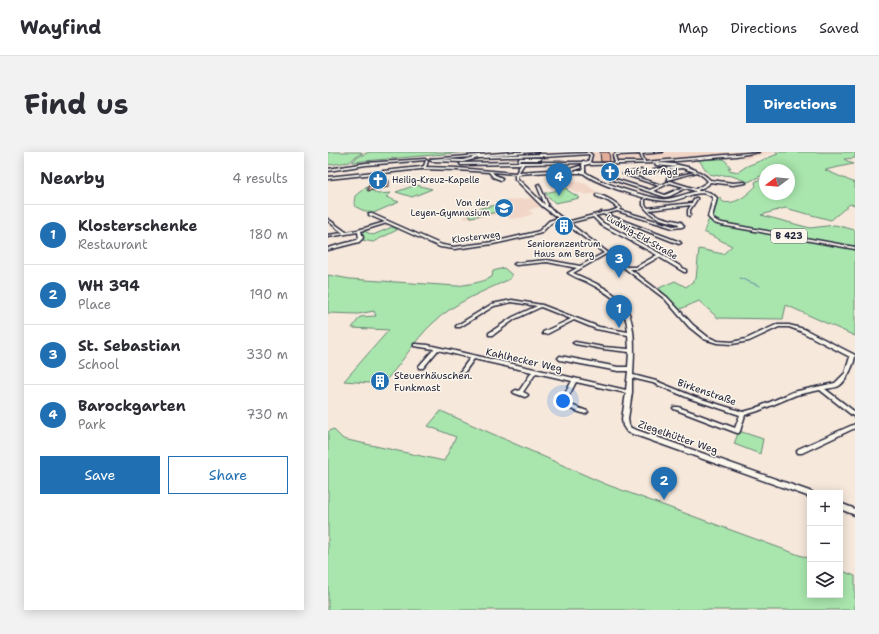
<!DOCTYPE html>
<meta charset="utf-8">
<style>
body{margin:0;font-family:"Shantell Sans",sans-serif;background:#f2f2f3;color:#2b2b33}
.controls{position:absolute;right:12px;bottom:12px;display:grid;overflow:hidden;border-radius:0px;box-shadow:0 2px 10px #0003}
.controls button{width:36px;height:36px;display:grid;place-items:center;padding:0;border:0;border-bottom:1px solid #e1e1e2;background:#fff;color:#2b2b33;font:20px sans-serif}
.compass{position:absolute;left:431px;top:12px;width:36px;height:36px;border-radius:50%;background:#fff;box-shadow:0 2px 10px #0003;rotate:254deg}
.you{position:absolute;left:235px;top:249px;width:14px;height:14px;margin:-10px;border:3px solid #fff;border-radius:50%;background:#1a73e8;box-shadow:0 0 0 6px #1a73e833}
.badge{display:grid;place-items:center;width:26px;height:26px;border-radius:50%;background:#1f6fb2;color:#fff;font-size:13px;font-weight:700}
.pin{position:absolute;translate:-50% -33px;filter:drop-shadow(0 1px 2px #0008)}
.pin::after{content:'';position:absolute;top:21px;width:14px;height:12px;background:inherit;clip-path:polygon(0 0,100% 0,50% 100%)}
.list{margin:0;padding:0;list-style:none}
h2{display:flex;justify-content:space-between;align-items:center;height:52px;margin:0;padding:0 16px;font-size:17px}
h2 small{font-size:13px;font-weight:400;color:#7c7c81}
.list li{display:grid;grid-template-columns:26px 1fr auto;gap:12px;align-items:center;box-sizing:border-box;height:60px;padding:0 16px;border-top:1px solid #e1e1e2}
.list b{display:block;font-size:15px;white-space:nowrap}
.list p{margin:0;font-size:13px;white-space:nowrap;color:#7c7c81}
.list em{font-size:13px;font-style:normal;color:#7c7c81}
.actions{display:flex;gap:8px;padding:12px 16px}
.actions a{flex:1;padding:9px 0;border:1px solid #1f6fb2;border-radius:0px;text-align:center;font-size:14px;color:#1f6fb2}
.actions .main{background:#1f6fb2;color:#fff}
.icon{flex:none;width:22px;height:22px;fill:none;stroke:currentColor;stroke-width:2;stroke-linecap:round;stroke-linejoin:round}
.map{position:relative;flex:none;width:527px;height:458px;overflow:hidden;border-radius:0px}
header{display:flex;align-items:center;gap:24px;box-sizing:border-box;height:56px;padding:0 20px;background:#fff;border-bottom:1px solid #e1e1e2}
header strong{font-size:19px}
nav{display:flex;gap:22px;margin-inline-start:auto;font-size:14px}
.intro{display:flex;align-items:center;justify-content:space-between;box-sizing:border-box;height:96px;padding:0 24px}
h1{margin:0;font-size:28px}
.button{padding:10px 18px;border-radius:0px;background:#1f6fb2;color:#fff;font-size:14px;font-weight:700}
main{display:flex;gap:24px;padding:0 24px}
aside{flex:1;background:#fff;border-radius:0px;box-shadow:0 2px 10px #0003}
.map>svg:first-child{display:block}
.built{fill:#f1d6c7}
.green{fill:#a9e6ad;stroke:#668474}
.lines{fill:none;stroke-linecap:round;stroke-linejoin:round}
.stream{stroke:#6084a3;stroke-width:1}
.building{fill:#e4ad99;stroke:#22223b}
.minor-casing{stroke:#22223b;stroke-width:3}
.major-casing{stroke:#22223b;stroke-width:3}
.minor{fill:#fbf7ec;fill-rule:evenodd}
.major{fill:#fbf7ec;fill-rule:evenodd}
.labels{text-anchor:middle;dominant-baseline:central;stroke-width:3;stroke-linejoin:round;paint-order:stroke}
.far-poi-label{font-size:9px;fill:#22223b;stroke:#fbf7ec;text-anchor:start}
.shield{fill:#fbf7ec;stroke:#636270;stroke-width:1}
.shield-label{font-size:9px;font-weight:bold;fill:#22223b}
.far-street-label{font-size:9px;fill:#22223b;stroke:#fbf7ec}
.street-label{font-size:10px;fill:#22223b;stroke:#fbf7ec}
.poi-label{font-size:10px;fill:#22223b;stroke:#fbf7ec;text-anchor:start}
</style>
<header>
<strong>Wayfind</strong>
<nav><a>Map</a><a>Directions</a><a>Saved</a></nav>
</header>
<div class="intro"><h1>Find us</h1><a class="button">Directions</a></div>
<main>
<aside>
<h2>Nearby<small>4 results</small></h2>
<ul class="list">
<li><span class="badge">1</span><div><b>Klosterschenke</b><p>Restaurant</p></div><em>180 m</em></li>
<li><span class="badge">2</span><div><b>WH 394</b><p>Place</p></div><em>190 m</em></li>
<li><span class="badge">3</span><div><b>St. Sebastian</b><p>School</p></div><em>330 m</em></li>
<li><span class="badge">4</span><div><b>Barockgarten</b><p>Park</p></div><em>730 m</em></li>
</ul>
<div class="actions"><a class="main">Save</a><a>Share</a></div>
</aside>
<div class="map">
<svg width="527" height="458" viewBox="0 0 527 458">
<rect width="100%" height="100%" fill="#f6e8db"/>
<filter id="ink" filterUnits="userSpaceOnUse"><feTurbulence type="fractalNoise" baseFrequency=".025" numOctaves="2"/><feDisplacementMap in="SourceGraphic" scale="8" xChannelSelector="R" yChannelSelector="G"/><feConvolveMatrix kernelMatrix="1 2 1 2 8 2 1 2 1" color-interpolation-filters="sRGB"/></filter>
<g filter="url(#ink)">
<!-- built -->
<g class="built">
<polygon points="263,0 448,0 417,7 410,2 320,9 266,11 262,9 264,4"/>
<polygon points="241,28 258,32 270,41 257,43 254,41 248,41 240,35 228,38 222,32"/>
<polygon points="205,46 212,55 201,58 205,62 193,66 182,67 177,63 167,63 137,67 131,59 170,52 172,49"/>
</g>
<!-- green -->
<g class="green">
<polygon points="0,0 33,0 32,1 35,1 27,5 22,10 0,13"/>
<polygon points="41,0 140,0 24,10 28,6"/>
<path d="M447,0H527V6L516,7L525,12L497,18L527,31V53L522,52L503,68L457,56L433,63L482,76L507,73L527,78V184L458,153L455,167L390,166L371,149L350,158L331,136L347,129L358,135L368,127L371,97L395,102L404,94L376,80L380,69L384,66L389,46H392L395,50C408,53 419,43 428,34L427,30L432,27H437V42H461V18H437V22L420,30L404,24L395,23L391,24L381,22L370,7H396L403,16H400L401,18L410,20L419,14L450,2Z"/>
<polygon points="88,33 104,37 84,45 68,40"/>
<polygon points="39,34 39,39 45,38 46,40 50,42 63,41 58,45 71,50 43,62 28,55 26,52 27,44"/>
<polygon points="240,36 239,38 252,46 227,51 217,41"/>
<polygon points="169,53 174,59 143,65 138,59"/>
<polygon points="64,75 69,77 69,78 45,90 34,88 34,80 36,79 45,83"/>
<path d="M176,116L184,123L182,127C154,140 127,150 105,171C85,189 73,214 54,232L16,229L61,178L24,176L32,165L48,164L46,159L30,162L0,161V123L22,127L129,134C141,132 153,131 164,125L165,119Z"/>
<polygon points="113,259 277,332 482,407 482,443 512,443 512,418 527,424 527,458 0,458 0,280 5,277 15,287 116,309 128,285 100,274"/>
<polygon points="411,279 435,287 432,302 406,292"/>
</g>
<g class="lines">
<!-- stream -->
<polyline class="stream" points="412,126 432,134"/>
</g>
<!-- building -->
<g class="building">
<polygon points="272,0 281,0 282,10 273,10"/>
<polygon points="48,27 52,27 52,29 61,28 61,35 40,39 40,34 48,33"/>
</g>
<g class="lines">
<!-- minor casing -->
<g class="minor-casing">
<g id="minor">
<path d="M320,0H335L314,2L317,10L431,0L408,4L325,11L263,13L262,12L263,11H287L285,4L288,1ZM312,2L315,10H289L287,4L289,3Z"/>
<polygon points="261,1 262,2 216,5 215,4 150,6 135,10 103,9 102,8 103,7 135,8 150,4 217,2 218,3"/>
<path d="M192,6H212L213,7L212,8H193L192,10H256L255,11L196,12L191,20L237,17L242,18V17L252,14L253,16L244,19H257L256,21H247L237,19L190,22L189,26L217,53L209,33L211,32L220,53L219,54L239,70L273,61V60C278,61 286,59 290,56L280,49L268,44V43L269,42C278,45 287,49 293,56L291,58L345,74L352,73L351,72C336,68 324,67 315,53V47L319,44L321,45L317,47V53L320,56L364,51L367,46H369V47L362,58V63L361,64L360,63V58L363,53L321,58C330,66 342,67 353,70L356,74L354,75L345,76L289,59L278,62L352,90L353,91L351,92L275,62L267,64L275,71L333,102L358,118V120H356L331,105L310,117H302L339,145L365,173L380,185L390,189L404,190L418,187L448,173H461L476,177L527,203C527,211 518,230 511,234C507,236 501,236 497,237L527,260V265L525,264L492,238L468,243L430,259L417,263L412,279L411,281H409L346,257L345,256L346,255H350L407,276L412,263L363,247L325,231L304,226V240L300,267L301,273L303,276L484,340L485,341H482V345L299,280L295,274L294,267L298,241L248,230L237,251L259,259L260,260L259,261L257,262L232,253L231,252L244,229L208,221L195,240L199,242L200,243L199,244L197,245L186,241L185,240L188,238L191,239L204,220L146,207L133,225L131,226L129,224L142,206L110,198L95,216H91V214L106,197L86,194V192H88L100,193L167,208L298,238L300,219H290L232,208L230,206L232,204L290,215H300L301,200L275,197L247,192L245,191L247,190L275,195L301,197L300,183L268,177L246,168L219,182H215V180L243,167L213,155L187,167L165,183H161V181L185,165L209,154L184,150L166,154L132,175H128V174L164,152L184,148L214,153L271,175L300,180C298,150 282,142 257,129C251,127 245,124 240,121L249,116L219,110L188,113L186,112L188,111L219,108L252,114L276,101L232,67L223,71L213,81L206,83L165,92L126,97L112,95L59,71L33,79L35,86L31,90L0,98V96L29,88L31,86L30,80L0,85V83L15,81L0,69V67L18,80L30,78L57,70L41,63V61H42L114,93L126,95L165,90L204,81L211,79L221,69L230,66L214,54L187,27V23L188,22L164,20L167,23L174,26L173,28L165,25L161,20L129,18L94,17L93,16L94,15L129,16L188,21L193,12L133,13L132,12L133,11L190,10L191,7ZM265,65L273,73L329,103L308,115H299L241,71ZM278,102L337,147L361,175L376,187L389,191L404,192L421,189L451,175H461L472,179L522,205L517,221L507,231L465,240L426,257L415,260L367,245L328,229L305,223C306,202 309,168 295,151C282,136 262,129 245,121Z"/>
<polygon points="97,7 98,8 38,13 0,19 0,17 38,11"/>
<path d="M327,11C345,11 369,14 382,28L405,31L417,30L418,31L405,33L382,30L380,33L370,38L371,41H369L367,39L358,36L342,44L337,45L282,27L284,26L322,38L331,34L295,22L314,18L315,20L299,22L333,33L342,29L368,37L378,31L380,29L376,25L369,20L339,28V26L367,20L354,16L327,19L326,17L349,15L328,13ZM342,31L356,35L337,43L325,39Z"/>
<polygon points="527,272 527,276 474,301 470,301 469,299 470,297"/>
<polygon points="512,351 527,357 527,363 512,357"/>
</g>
</g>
<!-- major casing -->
<g class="major-casing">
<g id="major">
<polygon points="186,0 211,0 104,8 103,7"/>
<path d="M258,0H261L264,3L262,10L264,11L257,13V20C272,31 314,44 333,47C353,49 373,29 389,46L384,65L388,69L394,71L527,95V97L393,73L386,71L380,65L385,46C373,34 356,48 342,49C322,50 270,33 255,21L254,12L255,11L254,10L255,9L260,10L262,3Z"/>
<polygon points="98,8 100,9 98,15 93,17 0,27 0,25 93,15 96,14"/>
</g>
</g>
<!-- minor -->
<use href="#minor" class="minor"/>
<!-- major -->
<use href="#major" class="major"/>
</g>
</g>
<!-- icons -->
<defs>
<g id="church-disc" transform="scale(1)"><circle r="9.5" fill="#1f6fb2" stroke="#fbf7ec"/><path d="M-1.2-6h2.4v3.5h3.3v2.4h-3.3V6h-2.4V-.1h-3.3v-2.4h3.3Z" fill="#fff"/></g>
<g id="school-disc" transform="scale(1)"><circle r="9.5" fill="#1f6fb2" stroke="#fbf7ec"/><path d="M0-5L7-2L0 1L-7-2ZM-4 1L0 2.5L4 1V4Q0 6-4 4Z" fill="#fff"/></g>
<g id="building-disc" transform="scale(1)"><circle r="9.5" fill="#1f6fb2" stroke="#fbf7ec"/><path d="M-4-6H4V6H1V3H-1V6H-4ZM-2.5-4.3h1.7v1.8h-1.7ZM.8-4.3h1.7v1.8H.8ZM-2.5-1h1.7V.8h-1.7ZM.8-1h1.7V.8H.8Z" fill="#fff"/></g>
</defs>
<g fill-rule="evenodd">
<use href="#church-disc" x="282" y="20"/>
<use href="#church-disc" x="50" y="28"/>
<use href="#school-disc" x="176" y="56"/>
<use href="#building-disc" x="236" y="74"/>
<use href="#building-disc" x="52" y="229"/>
</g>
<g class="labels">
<!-- far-poi labels -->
<g class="far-poi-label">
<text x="296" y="20">Auf der Agd</text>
<text x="64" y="28">Heilig-Kreuz-Kapelle</text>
<text x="162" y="51" text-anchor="end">Von der<tspan x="162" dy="10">Leyen-Gymnasium</tspan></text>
<text x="236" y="92" text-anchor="middle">Seniorenzentrum<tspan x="236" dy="10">Haus am Berg</tspan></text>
</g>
<!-- shield labels -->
<rect class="shield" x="443" y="77" width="36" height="14" rx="3"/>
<g class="shield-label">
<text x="461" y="84">B 423</text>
</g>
<!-- far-street labels -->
<g class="far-street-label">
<text transform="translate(148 85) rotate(-7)">Klosterweg</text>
<text transform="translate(314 85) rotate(30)">Ludwig-Eid-Straße</text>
</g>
<!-- street labels -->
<g class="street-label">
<text transform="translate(196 208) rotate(13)">Kahlhecker Weg</text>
<text transform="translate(379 240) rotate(19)">Birkenstraße</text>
<text transform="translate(350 285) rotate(19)">Ziegelhütter Weg</text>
</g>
<!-- poi labels -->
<g class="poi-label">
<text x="66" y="223">Steuerhäuschen.<tspan x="66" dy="12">Funkmast</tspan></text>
</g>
</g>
</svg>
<div class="controls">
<button>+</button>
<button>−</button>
<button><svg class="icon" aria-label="layers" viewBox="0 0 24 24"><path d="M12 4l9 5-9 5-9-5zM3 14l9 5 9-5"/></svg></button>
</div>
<svg class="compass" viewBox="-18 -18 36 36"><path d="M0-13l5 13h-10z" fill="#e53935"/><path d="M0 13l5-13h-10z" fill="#7c7c81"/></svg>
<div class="you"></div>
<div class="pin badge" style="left:291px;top:176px">1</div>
<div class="pin badge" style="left:336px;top:348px">2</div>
<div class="pin badge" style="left:291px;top:126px">3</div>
<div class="pin badge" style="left:231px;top:44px">4</div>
</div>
</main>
